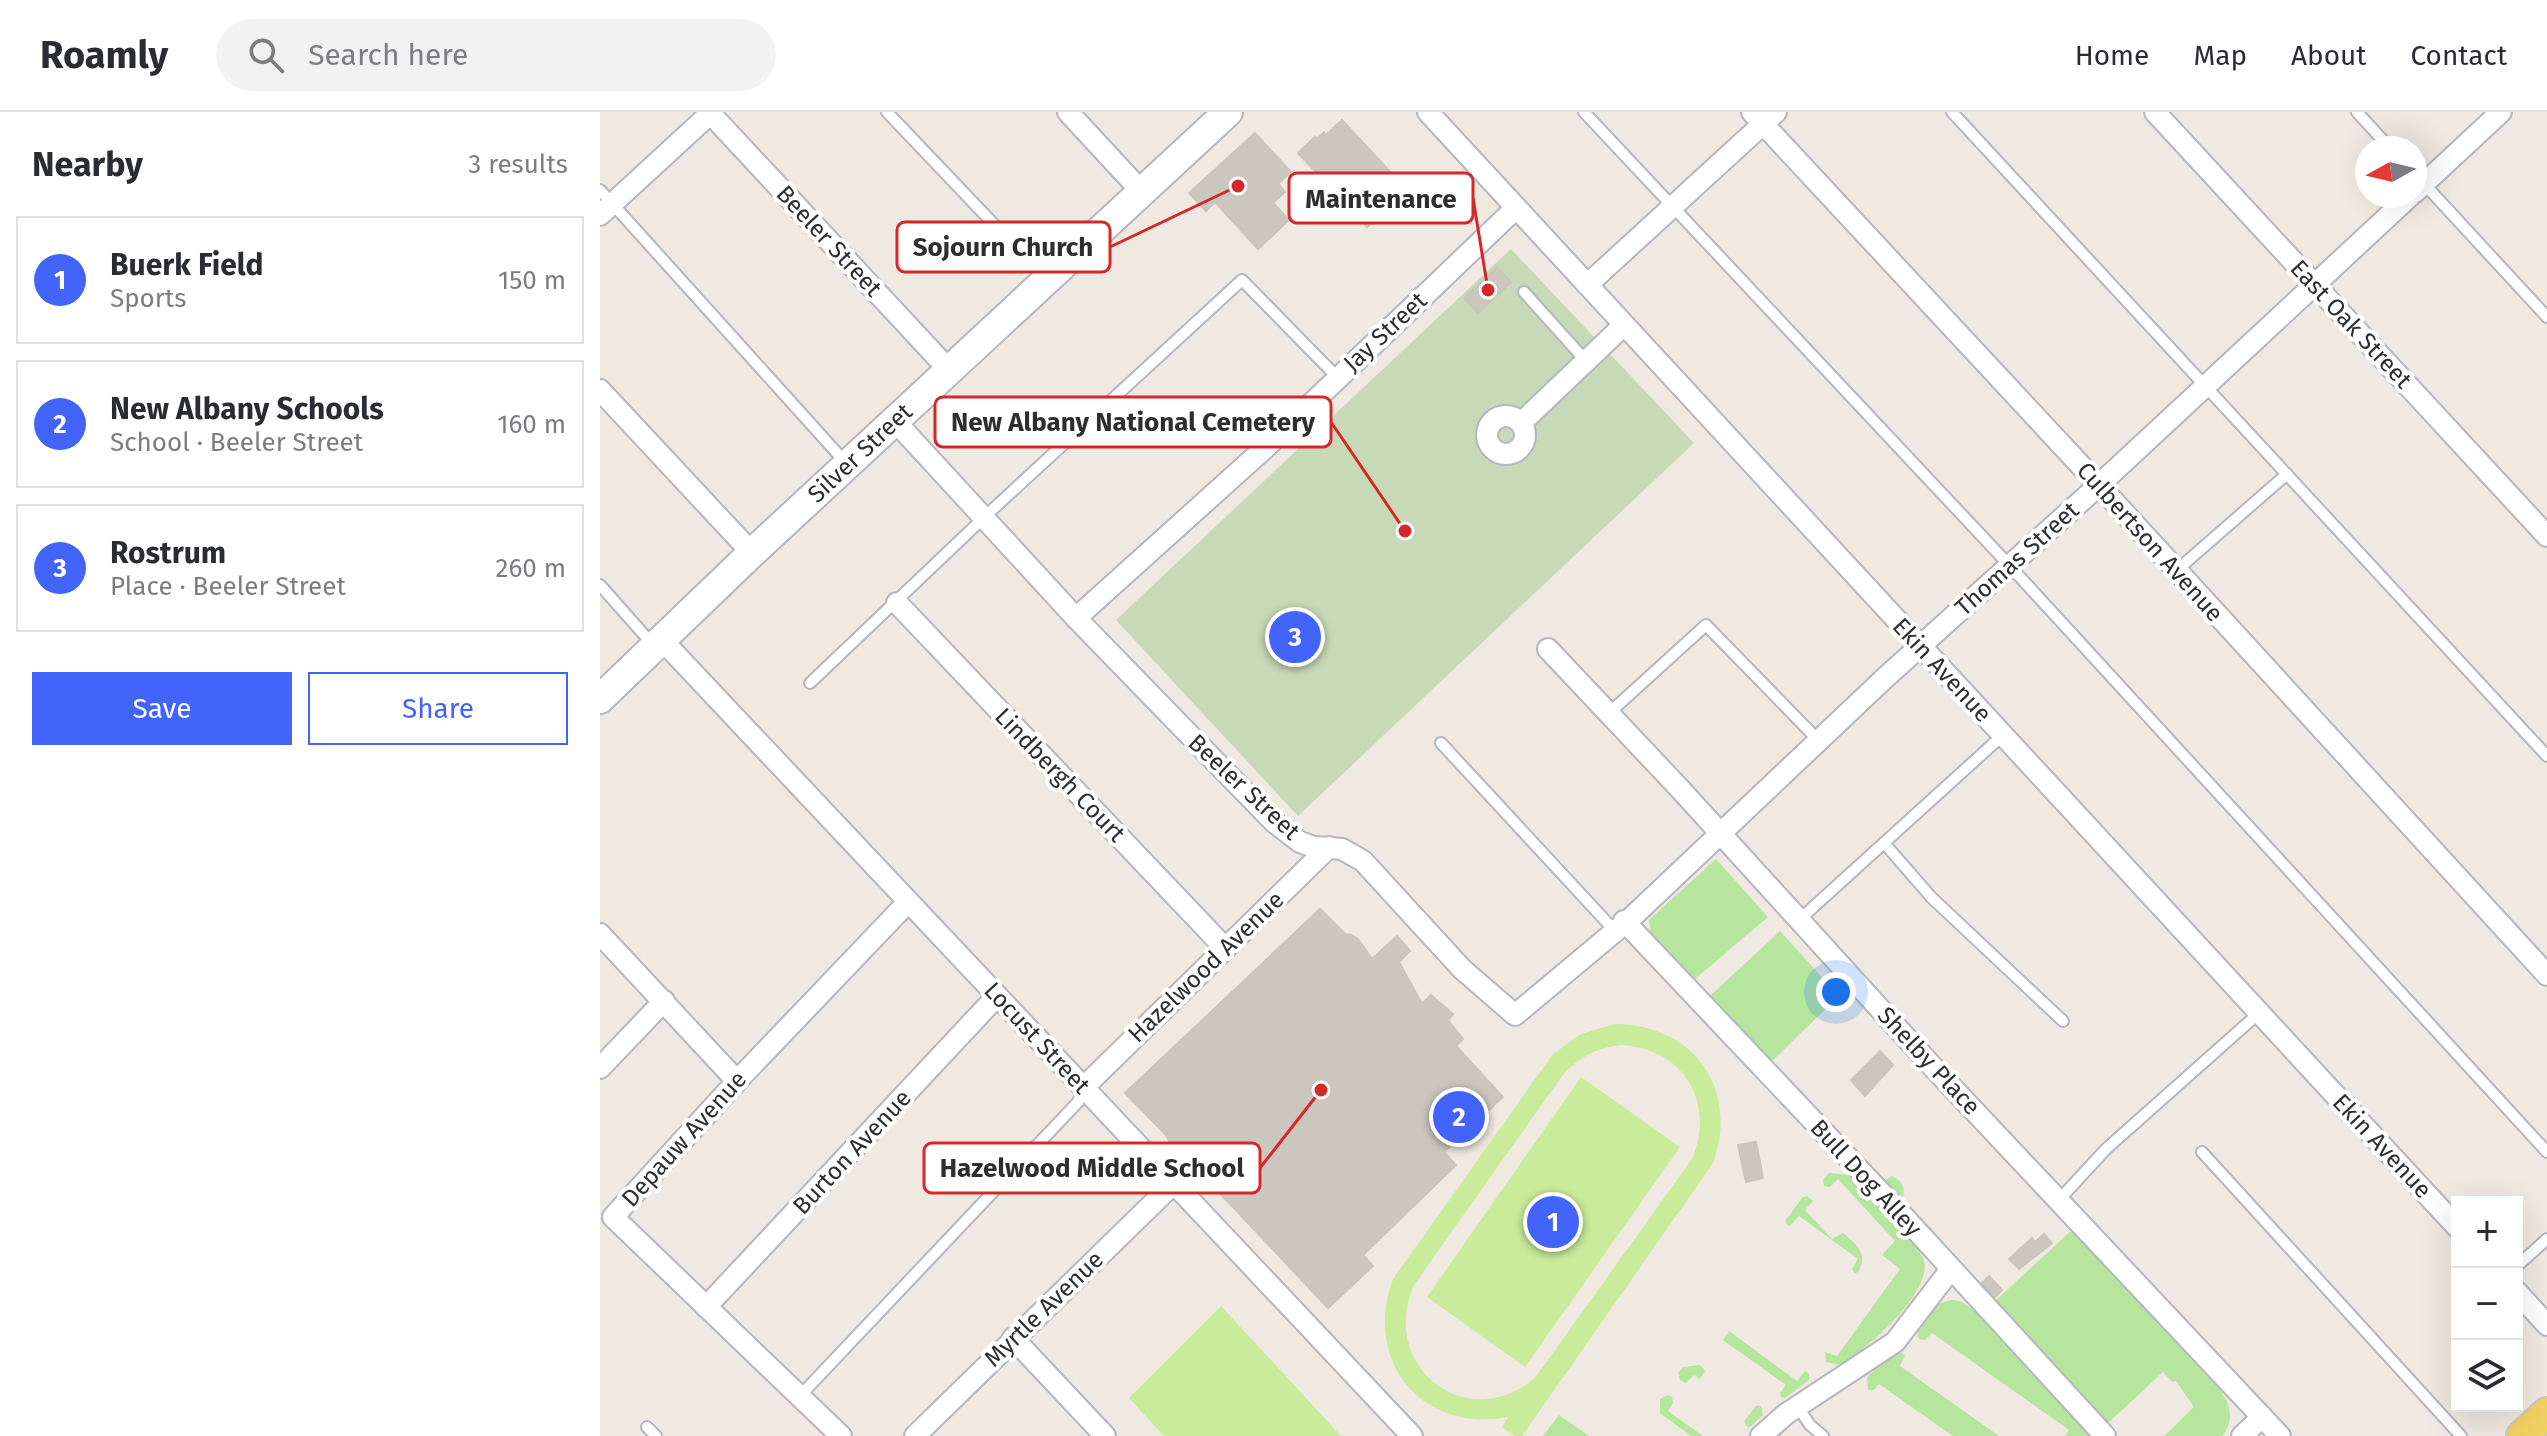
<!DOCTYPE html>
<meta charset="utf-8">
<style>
body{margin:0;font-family:"Fira Sans",sans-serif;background:#f2f2f3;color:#2b2b33}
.controls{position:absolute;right:24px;bottom:24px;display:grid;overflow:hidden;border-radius:0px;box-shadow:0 8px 32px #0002}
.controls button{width:72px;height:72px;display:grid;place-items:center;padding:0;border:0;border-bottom:2px solid #e1e1e2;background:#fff;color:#2b2b33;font:40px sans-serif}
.compass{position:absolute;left:1755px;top:24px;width:72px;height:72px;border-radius:50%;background:#fff;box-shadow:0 8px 32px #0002;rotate:262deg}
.you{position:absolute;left:1236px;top:880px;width:28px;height:28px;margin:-20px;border:6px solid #fff;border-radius:50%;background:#1a73e8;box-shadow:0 0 0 12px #1a73e833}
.badge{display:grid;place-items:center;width:52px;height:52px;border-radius:50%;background:#4264fb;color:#fff;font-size:26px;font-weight:700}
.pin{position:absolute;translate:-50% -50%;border:4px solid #fff;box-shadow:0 2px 8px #0006}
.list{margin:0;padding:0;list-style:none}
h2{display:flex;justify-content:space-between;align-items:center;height:104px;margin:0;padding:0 32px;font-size:34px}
h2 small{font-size:26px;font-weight:400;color:#7c7c81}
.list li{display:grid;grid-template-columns:52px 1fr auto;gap:24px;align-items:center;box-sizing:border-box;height:128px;margin:0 16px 16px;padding:0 16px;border:2px solid #e1e1e2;border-radius:0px}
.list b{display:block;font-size:30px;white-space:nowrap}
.list p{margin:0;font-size:26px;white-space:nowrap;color:#7c7c81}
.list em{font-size:26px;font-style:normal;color:#7c7c81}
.actions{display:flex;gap:16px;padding:24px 32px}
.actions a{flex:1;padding:18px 0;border:2px solid #4264fb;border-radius:0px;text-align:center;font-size:28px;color:#4264fb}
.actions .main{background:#4264fb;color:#fff}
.icon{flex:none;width:44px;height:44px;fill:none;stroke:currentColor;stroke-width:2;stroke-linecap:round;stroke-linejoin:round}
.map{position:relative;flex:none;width:1947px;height:1324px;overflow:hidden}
header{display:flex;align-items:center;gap:48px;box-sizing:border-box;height:112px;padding:0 40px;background:#fff;border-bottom:2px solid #e1e1e2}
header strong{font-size:38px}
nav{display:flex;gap:44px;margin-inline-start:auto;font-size:28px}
.search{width:560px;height:72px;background:#f2f2f3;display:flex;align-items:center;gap:20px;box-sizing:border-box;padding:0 28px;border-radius:44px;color:#7c7c81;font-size:30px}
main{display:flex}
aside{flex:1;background:#fff}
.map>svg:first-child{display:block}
.green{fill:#b6e59e}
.cemetery{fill:#c8d9b8}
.pitch{fill:#c9ec9a;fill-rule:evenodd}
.building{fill:#cbc7bf;stroke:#cbc5ba;stroke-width:2}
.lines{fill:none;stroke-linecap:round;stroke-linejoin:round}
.lane-casing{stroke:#b4b7c1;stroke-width:14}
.street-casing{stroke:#b4b7c1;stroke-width:24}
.secondary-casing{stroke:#b4b7c1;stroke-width:32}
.primary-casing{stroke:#c9c9c9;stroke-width:34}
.lane{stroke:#fff;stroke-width:10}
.street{stroke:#fff;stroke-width:20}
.secondary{stroke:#fff;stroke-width:28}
.primary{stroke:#f2d163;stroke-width:30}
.labels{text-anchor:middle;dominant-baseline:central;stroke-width:8;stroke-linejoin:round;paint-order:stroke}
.street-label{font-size:24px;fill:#2e2e2e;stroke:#fff}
.leader{fill:none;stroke:#d62828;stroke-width:3}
.callout-dot{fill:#d62828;stroke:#fff;stroke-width:3}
.callout{fill:#fff;stroke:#d62828;stroke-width:3}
.callout-label{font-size:26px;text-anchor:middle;font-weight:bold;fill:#2e2e2e}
</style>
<header>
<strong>Roamly</strong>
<div class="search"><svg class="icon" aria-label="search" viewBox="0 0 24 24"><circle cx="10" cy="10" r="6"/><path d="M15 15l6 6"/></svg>Search here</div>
<nav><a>Home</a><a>Map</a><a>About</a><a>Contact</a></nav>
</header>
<main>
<aside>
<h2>Nearby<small>3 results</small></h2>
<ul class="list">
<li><span class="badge">1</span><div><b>Buerk Field</b><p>Sports</p></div><em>150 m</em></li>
<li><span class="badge">2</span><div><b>New Albany Schools</b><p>School · Beeler Street</p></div><em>160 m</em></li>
<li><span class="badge">3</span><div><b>Rostrum</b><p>Place · Beeler Street</p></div><em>260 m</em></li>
</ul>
<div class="actions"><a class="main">Save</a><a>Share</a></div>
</aside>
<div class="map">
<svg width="1947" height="1324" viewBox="0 0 1947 1324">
<rect width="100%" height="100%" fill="#efe9e1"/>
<!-- green -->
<g class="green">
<polygon points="1116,747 1168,805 1095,867 1051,821 1049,808"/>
<polygon points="1180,819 1239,884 1170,951 1110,884"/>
<path d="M1229,1061L1247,1063L1256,1072C1272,1088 1315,1128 1323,1146C1337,1176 1264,1242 1238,1253L1226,1250L1225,1240L1237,1244L1300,1157L1282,1143L1295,1129L1238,1067L1230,1075L1224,1074L1223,1068Z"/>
<path d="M1292,1064C1304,1070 1307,1079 1300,1090L1282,1070Z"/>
<path d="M1207,1084L1213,1089L1205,1098L1232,1127L1243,1121C1256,1131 1269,1143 1258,1160L1255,1161L1252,1157L1258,1147L1199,1104L1190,1114L1186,1112V1108L1202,1086Z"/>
<path d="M1473,1117L1621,1279C1631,1293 1634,1311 1622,1324H1564L1594,1295L1576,1269L1572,1270L1563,1260L1507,1312L1394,1190Z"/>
<path d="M1351,1188L1360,1189L1375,1199L1491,1324H1465L1469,1318L1332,1221L1325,1228L1319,1227C1314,1209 1334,1191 1351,1188Z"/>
<polygon points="1129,1219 1197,1269 1205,1259 1209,1262 1209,1268 1185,1286 1181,1285 1180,1281 1186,1273 1123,1228"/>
<polygon points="1299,1240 1305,1243 1300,1254 1399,1324 1353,1324 1279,1272 1274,1278 1268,1278 1267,1265 1292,1242"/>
<polygon points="1100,1253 1105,1259 1100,1267 1094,1263 1086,1271 1080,1268 1078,1261 1083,1255"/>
<polygon points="1068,1283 1072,1285 1073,1291 1068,1299 1103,1324 1091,1324 1060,1301 1060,1287"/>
<polygon points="1156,1294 1161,1294 1163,1303 1151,1314 1147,1315 1144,1309"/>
<polygon points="959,1303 989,1324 943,1324"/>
</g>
<!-- cemetery -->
<polygon class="cemetery" points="911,137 1094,331 698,704 516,508"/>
<!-- pitch -->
<g class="pitch">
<path d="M1014,912C1093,912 1140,976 1113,1051L922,1324H915L902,1315L908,1305C821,1321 763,1249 793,1167L953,942L981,922ZM1021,933C1083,936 1116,990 1092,1047L935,1266C867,1324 778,1254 814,1173L962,964C979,945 996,936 1021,933Z"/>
<polygon points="981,965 1080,1035 925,1255 827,1185"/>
<polygon points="621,1194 741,1324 564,1324 529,1286"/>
</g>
<!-- building -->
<g class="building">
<polygon points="742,8 807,78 767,115 698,41 715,25 717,27 724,20 726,23"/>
<polygon points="655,21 691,60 678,72 685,80 673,91 689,108 658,137 615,90 606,99 589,81"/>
<polygon points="897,155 911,170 878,201 864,186"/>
<polygon points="692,508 712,530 698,542 678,520"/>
<polygon points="720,797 745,822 752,823 758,827 772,847 797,824 810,839 799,850 822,892 831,883 853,902 848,908 863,927 856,934 903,985 844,1040 856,1053 763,1143 773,1154 728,1196 584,1043 573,1036 566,1023 525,981"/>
<polygon points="1280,939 1293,953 1265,984 1251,968"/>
<polygon points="1156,1030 1163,1066 1146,1070 1138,1033"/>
<polygon points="1444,1122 1452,1131 1419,1157 1409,1147 1432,1126 1435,1130"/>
<polygon points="1389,1164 1402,1178 1395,1185 1382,1171"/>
</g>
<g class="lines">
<!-- lane casing -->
<g class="lane-casing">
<g id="lane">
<polyline points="287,0 445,166"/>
<polyline points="984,0 1409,453 1947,1040"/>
<polyline points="1352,0 1947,644"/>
<polyline points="1757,0 1790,36"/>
<polyline points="1815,62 1947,205"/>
<polyline points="0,78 246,351"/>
<polyline points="924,180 986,249"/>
<polyline points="1576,459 1687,362"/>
<polyline points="0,473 54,534"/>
<polyline points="210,571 393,397 642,168 737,265"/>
<polyline points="1008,602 1106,513 1219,629"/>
<polyline points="841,631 1014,818"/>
<polyline points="1284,731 1332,786 1463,909"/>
<polyline points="1199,808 1403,623"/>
<polyline points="1602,1040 1861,1324"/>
<polyline points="1459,1088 1506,1037 1659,901"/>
<polyline points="1917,1154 1947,1127"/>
<polyline points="199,1285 478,990 483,976"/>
<polyline points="1197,1294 1210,1313 1223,1324"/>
<polyline points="47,1315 56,1324"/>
</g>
</g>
<!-- street casing -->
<g class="street-casing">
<g id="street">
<polyline points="109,0 349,258"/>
<polyline points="468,0 542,80"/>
<polyline points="828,0 1857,1115"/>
<polyline points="1152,0 1485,358 1947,863"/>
<polyline points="1555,0 1947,424"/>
<polyline points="1815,80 1901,0"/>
<polyline points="0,103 112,0"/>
<polyline points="987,173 1176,0"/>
<polyline points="0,278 152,441"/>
<circle cx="906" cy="323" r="19"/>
<polyline points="295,309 476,506 674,710 700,730 714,735 742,737 763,749 862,857 915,903 1031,806 1286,565 1499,373 1810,84"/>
<polyline points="921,311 1024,213"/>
<polyline points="297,491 624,835"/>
<polyline points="476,506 665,336 916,96"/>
<polyline points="62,528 812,1324"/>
<polyline points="948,537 1081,678 1331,953 1680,1324"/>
<polyline points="1024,809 1305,1106 1505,1324"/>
<polyline points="0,822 137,969"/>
<polyline points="0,956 64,889"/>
<polyline points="483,976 729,735"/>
<polyline points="1917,1180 1947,1213"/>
<polyline points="106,1195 397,884"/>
<polyline points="413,1226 505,1324"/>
<polyline points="241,1324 13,1105 137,969 308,790"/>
<polyline points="315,1324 574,1071"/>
<polyline points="1161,1324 1186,1302 1295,1230 1351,1157"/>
<polyline points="1642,1324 1662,1305"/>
</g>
</g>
<!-- secondary casing -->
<g class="secondary-casing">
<polyline id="secondary" points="0,587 152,441 628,0"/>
</g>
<!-- primary casing -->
<g class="primary-casing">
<polyline id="primary" points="1922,1324 1947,1301"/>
</g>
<!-- lane -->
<use href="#lane" class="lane"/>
<!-- street -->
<use href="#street" class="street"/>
<!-- secondary -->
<use href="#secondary" class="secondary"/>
<!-- primary -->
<use href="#primary" class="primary"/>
</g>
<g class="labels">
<!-- street labels -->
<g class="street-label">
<text transform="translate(229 129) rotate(47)">Beeler Street</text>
<text transform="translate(1751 212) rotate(47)">East Oak Street</text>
<text transform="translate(785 220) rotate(-43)">Jay Street</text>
<text transform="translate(260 341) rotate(-43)">Silver Street</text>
<text transform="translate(1550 430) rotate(48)">Culbertson Avenue</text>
<text transform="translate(1417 447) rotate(-42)">Thomas Street</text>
<text transform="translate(1342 558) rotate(47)">Ekin Avenue</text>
<text transform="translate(460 663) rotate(46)">Lindbergh Court</text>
<text transform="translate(644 675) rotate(43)">Beeler Street</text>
<text transform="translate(606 855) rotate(-44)">Hazelwood Avenue</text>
<text transform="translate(437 926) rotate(47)">Locust Street</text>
<text transform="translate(1329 949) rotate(47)">Shelby Place</text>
<text transform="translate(84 1027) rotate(-48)">Depauw Avenue</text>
<text transform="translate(1782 1034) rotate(47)">Ekin Avenue</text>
<text transform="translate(252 1040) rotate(-47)">Burton Avenue</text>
<text transform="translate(1266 1066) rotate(47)">Bull Dog Alley</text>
<text transform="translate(444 1197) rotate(-44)">Myrtle Avenue</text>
</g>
</g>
<!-- callouts -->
<path class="leader" d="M888 178L873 86M638 74L510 135M805 419L731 310M721 978L660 1056"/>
<g class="callout-dot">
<circle cx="888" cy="178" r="8"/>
<circle cx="638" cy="74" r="8"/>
<circle cx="805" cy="419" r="8"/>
<circle cx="721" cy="978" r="8"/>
</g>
<g class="callout">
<rect x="689" y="61" width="184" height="50" rx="8"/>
<rect x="297" y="110" width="213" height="50" rx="8"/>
<rect x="335" y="285" width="396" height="50" rx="8"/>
<rect x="324" y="1031" width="336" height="50" rx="8"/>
</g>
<g class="callout-label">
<text x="781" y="96">Maintenance</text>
<text x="403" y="144">Sojourn Church</text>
<text x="533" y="319">New Albany National Cemetery</text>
<text x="492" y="1065">Hazelwood Middle School</text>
</g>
</svg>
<div class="controls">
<button>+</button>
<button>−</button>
<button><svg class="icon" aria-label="layers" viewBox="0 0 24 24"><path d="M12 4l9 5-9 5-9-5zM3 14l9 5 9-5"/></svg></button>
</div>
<svg class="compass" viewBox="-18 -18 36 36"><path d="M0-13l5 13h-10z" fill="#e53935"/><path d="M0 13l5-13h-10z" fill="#7c7c81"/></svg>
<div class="you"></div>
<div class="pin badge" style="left:953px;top:1110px">1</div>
<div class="pin badge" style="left:859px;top:1005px">2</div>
<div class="pin badge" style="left:695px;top:525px">3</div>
</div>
</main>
